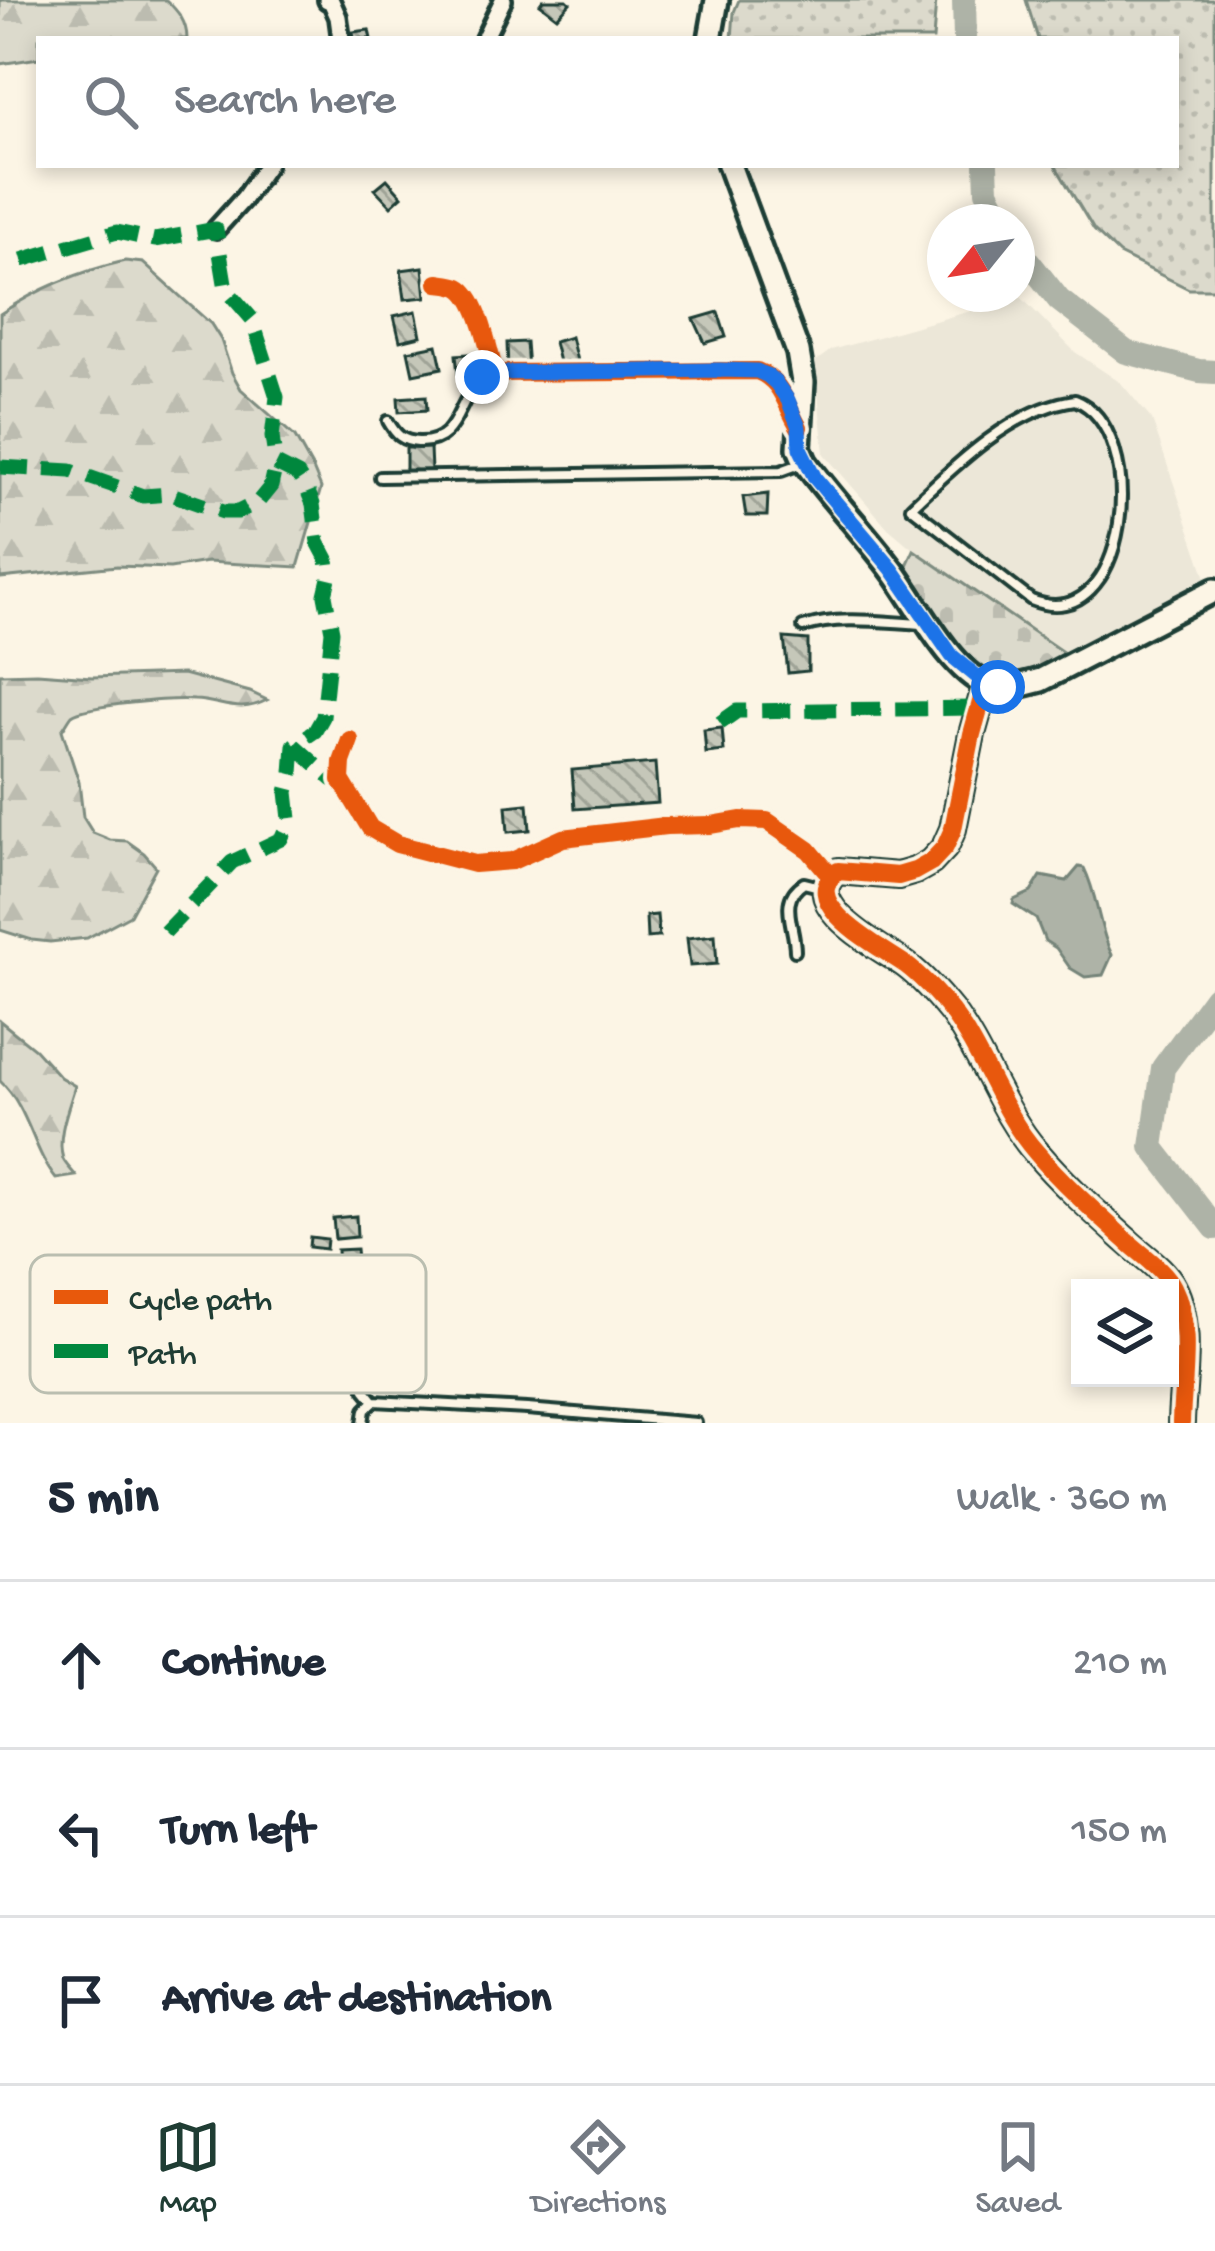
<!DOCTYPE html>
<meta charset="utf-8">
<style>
body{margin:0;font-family:"Gochi Hand",sans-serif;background:#f2f2f3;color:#1f2937}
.controls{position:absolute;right:36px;bottom:36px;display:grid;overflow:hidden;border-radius:0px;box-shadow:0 6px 18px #0003}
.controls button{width:108px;height:108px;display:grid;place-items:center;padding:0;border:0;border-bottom:3px solid #e0e1e3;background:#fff;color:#1f2937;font:60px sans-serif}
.compass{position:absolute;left:927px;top:204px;width:108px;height:108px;border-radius:50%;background:#fff;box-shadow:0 6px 18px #0003;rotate:240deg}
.stop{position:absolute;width:36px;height:36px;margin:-27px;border:9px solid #1a73e8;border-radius:50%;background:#fff}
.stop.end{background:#1a73e8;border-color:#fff;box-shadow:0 3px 12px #0008}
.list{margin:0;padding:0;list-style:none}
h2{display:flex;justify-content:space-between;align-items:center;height:156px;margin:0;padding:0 48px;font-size:51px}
h2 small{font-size:39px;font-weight:400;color:#747a83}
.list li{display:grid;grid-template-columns:78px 1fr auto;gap:36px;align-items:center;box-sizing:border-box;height:168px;padding:0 48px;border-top:3px solid #e0e1e3}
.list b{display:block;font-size:45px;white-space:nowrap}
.list em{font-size:39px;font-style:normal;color:#747a83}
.icon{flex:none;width:66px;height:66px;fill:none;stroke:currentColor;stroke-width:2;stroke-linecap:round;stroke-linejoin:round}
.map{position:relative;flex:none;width:1215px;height:1423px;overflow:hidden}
.search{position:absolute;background:#fff;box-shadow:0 6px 18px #0003;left:36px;right:36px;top:36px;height:132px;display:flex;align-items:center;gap:30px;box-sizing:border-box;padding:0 42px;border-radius:0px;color:#747a83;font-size:45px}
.sheet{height:660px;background:#fff}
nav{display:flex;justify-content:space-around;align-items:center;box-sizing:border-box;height:168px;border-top:3px solid #e0e1e3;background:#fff;font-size:33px;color:#747a83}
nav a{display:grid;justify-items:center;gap:6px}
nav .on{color:#1f3d34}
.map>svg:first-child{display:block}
.built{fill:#ece7d8}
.green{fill:url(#green-dots);stroke:#7e8c80;stroke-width:3}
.forest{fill:url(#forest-firs);stroke:#7e8c80;stroke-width:3}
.cemetery{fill:url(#cemetery-stones);stroke:#7e8c80;stroke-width:3}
.water{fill:#aeb3a7;stroke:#758479;stroke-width:3}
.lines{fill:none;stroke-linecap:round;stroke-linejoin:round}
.river{stroke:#aeb3a7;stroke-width:24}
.building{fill:url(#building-back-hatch);stroke:#1f3d34;stroke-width:3}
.lane-casing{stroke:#1f3d34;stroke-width:16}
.street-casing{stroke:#1f3d34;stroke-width:24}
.secondary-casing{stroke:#1f3d34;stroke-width:30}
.lane{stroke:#fcf5e5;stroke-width:8}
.street{stroke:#fcf5e5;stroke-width:15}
.secondary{stroke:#fcf5e5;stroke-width:21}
.quiet{stroke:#00873e;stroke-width:15;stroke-dasharray:30 15;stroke-linecap:butt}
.cycleway-casing{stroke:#fcf5e5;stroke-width:26}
.cycleway{stroke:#e8590c;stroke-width:18}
.route{stroke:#1a73e8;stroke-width:15}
.key{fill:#fcf5e5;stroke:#babeb0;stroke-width:3}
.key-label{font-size:33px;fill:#1f3d34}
</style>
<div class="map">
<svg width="1215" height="1423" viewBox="0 0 1215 1423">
<defs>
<pattern id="green-dots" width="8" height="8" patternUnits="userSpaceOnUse" patternTransform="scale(3)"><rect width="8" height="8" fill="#dcdacc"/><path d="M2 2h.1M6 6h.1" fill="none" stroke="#bcbcb0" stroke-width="1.8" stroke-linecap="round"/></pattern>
<pattern id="forest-firs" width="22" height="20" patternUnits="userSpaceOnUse" patternTransform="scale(3)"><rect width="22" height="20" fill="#dcdacc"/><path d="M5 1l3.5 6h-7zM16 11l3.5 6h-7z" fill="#bcbcb0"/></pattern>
<pattern id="cemetery-stones" width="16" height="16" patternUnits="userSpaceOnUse" patternTransform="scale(3)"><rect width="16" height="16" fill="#dcdacc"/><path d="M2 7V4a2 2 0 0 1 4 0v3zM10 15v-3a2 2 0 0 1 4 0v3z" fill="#bcbcb0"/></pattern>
<pattern id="building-back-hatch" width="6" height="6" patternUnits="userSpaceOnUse" patternTransform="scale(3)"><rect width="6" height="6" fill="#c5c7b9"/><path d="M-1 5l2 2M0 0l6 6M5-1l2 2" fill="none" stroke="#9fa397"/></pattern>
</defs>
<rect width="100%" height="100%" fill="#fcf5e5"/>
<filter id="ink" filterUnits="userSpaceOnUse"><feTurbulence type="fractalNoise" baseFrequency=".00833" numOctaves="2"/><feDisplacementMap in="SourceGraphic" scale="24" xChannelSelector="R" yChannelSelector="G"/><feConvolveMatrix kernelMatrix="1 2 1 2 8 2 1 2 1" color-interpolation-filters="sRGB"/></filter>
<g filter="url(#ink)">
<!-- built -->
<polygon class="built" points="1021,297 1075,352 1121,383 1152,420 1206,578 1064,653 914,550 888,528 824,454 815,362 831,350"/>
<!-- green -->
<g class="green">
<polygon points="739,0 936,0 933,39 732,39 734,12"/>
<polygon points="1026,0 1215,0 1215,289 1189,289 1119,254 1094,230 1055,165 1176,165 1176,39 1038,39"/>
</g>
<!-- forest -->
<g class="forest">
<path d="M0,0H166C178,11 187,22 187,39H39V58L0,64Z"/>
<path d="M125,261L143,263L211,324L221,340L232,373L241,389L295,437L313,469L321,488L298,567L207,562L170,568L117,566L0,578V314C37,289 81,271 125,261Z"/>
<path d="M37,673L92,677L183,674L250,692L267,700C239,715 222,701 194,700C175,698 86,705 72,715C70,717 64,728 62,730L79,782L83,817L93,833L110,840L127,841L144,853L156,867L130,915L87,938L50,942L32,940L0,930V674Z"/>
<path d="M0,1021L35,1049L60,1077L75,1086C69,1107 56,1137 63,1159C65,1164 73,1172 76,1176L56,1179C32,1149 29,1108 0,1081Z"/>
</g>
<!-- cemetery -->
<path class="cemetery" d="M914,550L1064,653C971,710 951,641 904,572Z"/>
<!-- water -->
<path class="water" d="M1079,867L1084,868C1098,896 1098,927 1112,955L1103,975L1085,977L1070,968L1056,948L1045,941L1036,919L1013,904L1014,900L1031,892L1041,876L1067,881Z"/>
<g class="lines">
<!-- river -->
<g class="river">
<polyline points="964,0 965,39"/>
<polyline points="986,165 987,191 1003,222"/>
<polyline points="1017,247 1059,300 1126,352 1199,371 1215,372"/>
<polyline points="1215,997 1163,1068 1152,1147 1215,1228"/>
</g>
</g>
<!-- building -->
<g class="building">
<polygon points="543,0 567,0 570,3 557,17 540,4"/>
<polygon points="369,30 371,39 354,39 353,32"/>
<polygon points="387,179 402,196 391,206 375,189"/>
<polygon points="423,267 426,297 405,299 401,270"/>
<polygon points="416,311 421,336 400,341 394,316"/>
<polygon points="718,312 726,337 705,343 694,319"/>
<polygon points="571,337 578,365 567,368 566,361 559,362 554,342"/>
<polygon points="526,342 528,369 508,370 507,343"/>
<polygon points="437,345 442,368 413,374 408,351"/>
<polygon points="482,353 484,372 458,374 456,355"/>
<polygon points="426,396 427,410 399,412 398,398"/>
<polygon points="406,448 430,448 431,471 406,471"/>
<polygon points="768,494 767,516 746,516 743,497"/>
<polygon points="784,638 808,640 808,671 788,673"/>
<polygon points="722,728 724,751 706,753 704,730"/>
<polygon points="655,763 658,803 575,809 572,770"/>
<polygon points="528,804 530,830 508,832 506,806"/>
<polygon points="657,915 659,937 647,938 646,916"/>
<polygon points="715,935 717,964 690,966 687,938"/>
<polygon points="356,1216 357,1237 335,1239 333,1218"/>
<polygon points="310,1237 327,1239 326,1249 309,1247"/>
<polygon points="356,1249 358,1270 338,1271 337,1250"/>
</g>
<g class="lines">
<!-- lane casing -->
<g class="lane-casing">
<g id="lane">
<path d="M1075,400C1151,429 1130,640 1031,600L911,507C955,465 1014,408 1075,400Z"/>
<path d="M388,421C396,435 402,441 418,442C467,444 453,386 494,373"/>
<polyline points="380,477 781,471 803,463"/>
<path d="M803,627C840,615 883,622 922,624"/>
<path d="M795,951C795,925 777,900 804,883L824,888"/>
<polyline points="355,1280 365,1390 374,1401 527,1409 696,1423"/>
<polyline points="363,1423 365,1410 374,1401"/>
</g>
</g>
<!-- street casing -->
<g class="street-casing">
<g id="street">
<polyline points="327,0 331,1 338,17 341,39"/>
<polyline points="484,39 503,0"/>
<polyline points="216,229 244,198 267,165"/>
<path d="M438,283C445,284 452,284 459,287C479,297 489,352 495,373L757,371C783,381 785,405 799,427"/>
<polyline points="350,740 342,762 341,780 370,828 397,844 474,864 512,861 563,838 666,826 711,825 740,820 767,821 809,850 831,876"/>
</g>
</g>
<!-- secondary casing -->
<g class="secondary-casing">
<g id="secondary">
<polyline points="710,39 717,0"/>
<path d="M729,165L798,352L803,382L799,448L805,462C832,500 865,533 893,571C917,603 949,668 986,684C1003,692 1025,684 1041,680L1215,590"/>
<path d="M986,684L972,734L953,829L945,847L931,862L915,871L898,876L838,871C793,903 884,949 906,965C922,977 938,995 951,1011C984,1055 1000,1111 1036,1152C1063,1184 1096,1213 1128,1242C1143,1256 1163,1268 1173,1287C1193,1326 1182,1381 1181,1423"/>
</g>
</g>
<!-- lane -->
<use href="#lane" class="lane"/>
<!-- street -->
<use href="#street" class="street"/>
<!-- secondary -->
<use href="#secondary" class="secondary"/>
<!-- quiet -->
<g class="quiet">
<polyline points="22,260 117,232 155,240 216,229 226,289 252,319 277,397 272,437 276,464 298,475 306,487 313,504 318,542 327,559 329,578 325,595 332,631 323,717 315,731 294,745 292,773 287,792 290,819 281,839 232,862 165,932"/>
<polyline points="0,467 71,471 143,496 171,494 223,512 238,512 258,502 271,486 276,464"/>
<polyline points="720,723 737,711 979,708"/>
<polyline points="294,745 333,780 341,780"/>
</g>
<!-- cycleway casing -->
<g class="cycleway-casing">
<g id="cycleway">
<path d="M438,283C445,284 452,284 459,287C479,297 489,352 495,373L757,371C783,381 785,405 799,427"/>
<path d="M986,684L972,734L953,829L945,847L931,862L915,871L898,876L838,871C793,903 884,949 906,965C922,977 938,995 951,1011C984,1055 1000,1111 1036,1152C1063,1184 1096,1213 1128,1242C1143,1256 1163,1268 1173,1287C1193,1326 1182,1381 1181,1423"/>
<polyline points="350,740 342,762 341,780 370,828 397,844 474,864 512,861 563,838 666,826 711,825 740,820 767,821 809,850 831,876"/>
</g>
</g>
<!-- cycleway -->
<use href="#cycleway" class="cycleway"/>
</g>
</g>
<g class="lines" filter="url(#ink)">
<!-- route -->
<polyline class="route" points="482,377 495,373 720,370 757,371 768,376 776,383 788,400 799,427 800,448 815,478 892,569 952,656 986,684 998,687"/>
</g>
<!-- legend -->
<rect x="30" y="1255" width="396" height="138" rx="18" class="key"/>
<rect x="54" y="1290" width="54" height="14" fill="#e8590c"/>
<rect x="54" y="1344" width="54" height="14" fill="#00873e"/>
<g class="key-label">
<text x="129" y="1309">Cycle path</text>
<text x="129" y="1363">Path</text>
</g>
</svg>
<div class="controls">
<button><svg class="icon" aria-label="layers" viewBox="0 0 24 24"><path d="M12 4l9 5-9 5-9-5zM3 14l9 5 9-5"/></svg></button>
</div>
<svg class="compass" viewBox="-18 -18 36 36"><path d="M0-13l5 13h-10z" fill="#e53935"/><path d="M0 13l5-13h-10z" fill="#747a83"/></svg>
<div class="stop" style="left:998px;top:687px"></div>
<div class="stop end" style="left:482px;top:377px"></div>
<div class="search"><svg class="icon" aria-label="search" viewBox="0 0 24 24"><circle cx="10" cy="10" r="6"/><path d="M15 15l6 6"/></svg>Search here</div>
</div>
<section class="sheet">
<h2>5 min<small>Walk · 360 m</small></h2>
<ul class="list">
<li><svg class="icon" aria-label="ahead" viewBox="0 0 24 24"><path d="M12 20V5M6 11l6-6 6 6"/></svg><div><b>Continue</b></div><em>210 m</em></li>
<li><svg class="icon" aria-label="left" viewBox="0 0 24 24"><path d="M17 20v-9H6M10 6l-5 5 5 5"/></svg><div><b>Turn left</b></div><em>150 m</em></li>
<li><svg class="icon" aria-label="arrive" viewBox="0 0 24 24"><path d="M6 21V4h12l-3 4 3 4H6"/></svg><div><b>Arrive at destination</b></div></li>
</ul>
</section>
<nav>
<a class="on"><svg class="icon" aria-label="map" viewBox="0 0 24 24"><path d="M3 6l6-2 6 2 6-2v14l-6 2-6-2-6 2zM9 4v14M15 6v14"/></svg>Map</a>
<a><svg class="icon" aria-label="directions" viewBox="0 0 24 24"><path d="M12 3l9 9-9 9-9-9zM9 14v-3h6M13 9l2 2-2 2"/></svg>Directions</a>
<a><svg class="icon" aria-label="saved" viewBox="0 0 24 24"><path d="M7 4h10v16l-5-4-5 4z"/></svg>Saved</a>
</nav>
